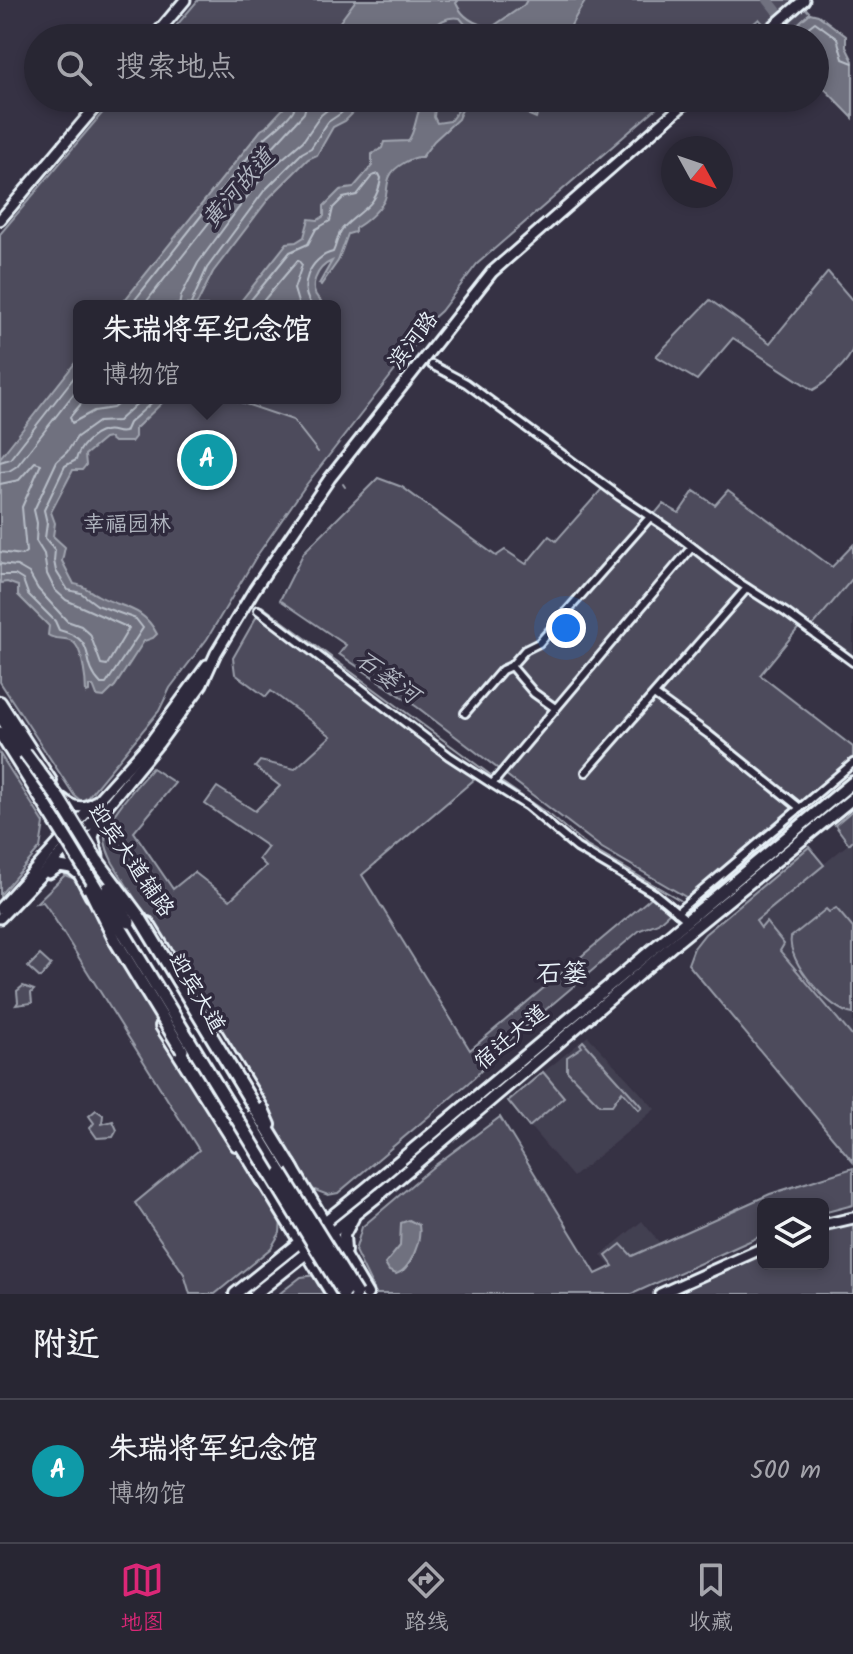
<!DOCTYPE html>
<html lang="zh">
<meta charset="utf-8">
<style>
body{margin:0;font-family:Kalam,"LXGW WenKai TC",sans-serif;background:#34323f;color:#f1f3f6}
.controls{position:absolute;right:24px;bottom:24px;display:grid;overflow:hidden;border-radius:12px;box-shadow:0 4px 12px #0003}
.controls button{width:72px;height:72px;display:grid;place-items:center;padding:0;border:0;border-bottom:2px solid #44434e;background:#282633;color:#f1f3f6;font:40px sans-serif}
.compass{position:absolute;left:661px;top:136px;width:72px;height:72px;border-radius:50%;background:#282633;box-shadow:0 4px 12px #0003;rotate:130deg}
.you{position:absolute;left:566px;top:628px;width:28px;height:28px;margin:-20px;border:6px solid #fff;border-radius:50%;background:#1a73e8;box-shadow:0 0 0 12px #1a73e833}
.badge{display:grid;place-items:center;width:52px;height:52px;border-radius:50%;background:#db2777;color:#fff;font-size:26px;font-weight:700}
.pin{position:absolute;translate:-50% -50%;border:4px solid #fff;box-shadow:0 2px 8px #0006}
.popup{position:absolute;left:73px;top:300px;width:268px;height:104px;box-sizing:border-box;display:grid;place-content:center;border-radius:12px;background:#282633;filter:drop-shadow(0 2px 6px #0005);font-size:26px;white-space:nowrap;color:#a5a5ac}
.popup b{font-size:30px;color:#f1f3f6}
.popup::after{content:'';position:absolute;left:50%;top:100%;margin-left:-16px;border:16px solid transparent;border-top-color:#282633}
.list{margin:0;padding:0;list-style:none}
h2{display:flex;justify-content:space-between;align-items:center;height:104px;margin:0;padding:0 32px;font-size:34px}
h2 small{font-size:26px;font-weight:400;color:#a5a5ac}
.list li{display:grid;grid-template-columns:52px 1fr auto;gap:24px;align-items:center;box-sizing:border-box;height:144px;padding:0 32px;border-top:2px solid #44434e}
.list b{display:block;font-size:30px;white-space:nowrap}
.list p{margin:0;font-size:26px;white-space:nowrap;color:#a5a5ac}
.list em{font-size:26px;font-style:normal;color:#a5a5ac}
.icon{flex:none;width:44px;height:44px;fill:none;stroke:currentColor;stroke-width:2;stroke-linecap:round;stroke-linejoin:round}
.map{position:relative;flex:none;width:853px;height:1294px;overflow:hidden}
.search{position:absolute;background:#282633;box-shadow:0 4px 12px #0003;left:24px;right:24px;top:24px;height:88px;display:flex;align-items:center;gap:20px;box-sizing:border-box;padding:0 28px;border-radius:44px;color:#a5a5ac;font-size:30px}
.sheet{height:248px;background:#282633}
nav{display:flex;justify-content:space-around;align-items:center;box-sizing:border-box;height:112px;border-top:2px solid #44434e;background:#282633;font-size:22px;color:#a5a5ac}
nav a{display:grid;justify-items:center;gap:4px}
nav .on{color:#db2777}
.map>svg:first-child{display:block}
.built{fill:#433f51}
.green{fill:#4d4b5c;stroke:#9a9eaa;stroke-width:2;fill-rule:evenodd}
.water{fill:#70717f;stroke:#a0a4af;stroke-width:2;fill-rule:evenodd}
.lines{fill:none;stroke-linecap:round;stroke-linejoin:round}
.shore{stroke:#b8bec8;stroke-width:2}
.stream{stroke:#a0a4af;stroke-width:2}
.river{stroke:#70717f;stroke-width:10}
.street-casing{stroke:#e8f1f8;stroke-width:12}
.secondary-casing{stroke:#e8f1f8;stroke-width:15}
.primary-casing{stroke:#e8f1f8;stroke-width:16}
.highway-casing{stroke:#e8f1f8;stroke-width:17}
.street{stroke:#2f2a3d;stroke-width:6}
.secondary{stroke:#2f2a3d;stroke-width:9}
.primary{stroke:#2f2a3d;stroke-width:10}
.highway{stroke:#2f2a3d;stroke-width:11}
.highway-bridge-casing{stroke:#e8f1f8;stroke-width:17;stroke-linecap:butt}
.highway-bridge{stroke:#2f2a3d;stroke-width:11}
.labels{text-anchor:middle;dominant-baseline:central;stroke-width:7;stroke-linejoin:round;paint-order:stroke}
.street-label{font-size:22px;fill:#e8f1f8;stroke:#2f2a3d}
.park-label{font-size:22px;fill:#b2b7c1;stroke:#2f2a3d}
.water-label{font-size:24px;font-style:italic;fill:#b2b7c2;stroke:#2f2a3d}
.quarter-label{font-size:26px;fill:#e8f1f8;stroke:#2f2a3d}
</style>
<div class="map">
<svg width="853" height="1294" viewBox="0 0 853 1294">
<rect width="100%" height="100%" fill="#363244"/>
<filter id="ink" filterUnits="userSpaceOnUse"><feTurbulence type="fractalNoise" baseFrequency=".0125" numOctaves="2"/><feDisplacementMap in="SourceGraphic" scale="16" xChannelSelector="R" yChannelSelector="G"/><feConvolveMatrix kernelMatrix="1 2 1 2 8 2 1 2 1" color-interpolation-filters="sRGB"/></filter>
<g filter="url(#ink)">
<!-- built -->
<g class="built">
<polygon points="853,578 853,658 811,628"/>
<polygon points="853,840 853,1037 780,950 784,944 767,923 761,929 755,921"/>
<polygon points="588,1036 655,1109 573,1177 508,1101"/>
<polygon points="642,1221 663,1247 622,1280 601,1255"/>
</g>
<!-- green -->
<g class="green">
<polygon points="198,0 798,0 810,13 782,38 776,38 759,19 737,38 166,38"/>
<path d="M115,98H668L477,264L441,311L430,321L414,346L306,485L256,557L207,639L170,688L159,711L88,797L81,801L74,795L0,682V234ZM79,306H335V398H79Z"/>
<path d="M828,272L853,301C853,316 853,334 853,348C850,361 825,384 813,390L733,338L697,380L656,356L710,300L770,343Z"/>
<polygon points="378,478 402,487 496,556 505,550 526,564 549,536 556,541 608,482 654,515 663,504 679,513 694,491 715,505 728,490 832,567 853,545 853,578 811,628 800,626 760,675 853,747 853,760 691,900 602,848 417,707 339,654 346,645 280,600 304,552"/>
<path d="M258,614L388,715L476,778L362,875L470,1050L653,896L671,911L658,923L640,930L511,1039L474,1078L338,1193L328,1195L312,1189L113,863C109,855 105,847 105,838C105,818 139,784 152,768L175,783L134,832L173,889L194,872L230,900L266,866L259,859L268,847L205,804L217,787L255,811L280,786L255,767L260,761L295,769L331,736L271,691L266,697L235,674L233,658Z"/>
<polygon points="0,754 44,823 40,848 0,895"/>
<polygon points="853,810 853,840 849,844 835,825"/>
<polygon points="809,847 824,865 756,921 761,928 766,922 784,944 780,951 853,1037 853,1162 688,964 694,948 705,934"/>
<polygon points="65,875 79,881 281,1219 280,1233 271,1248 215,1294 190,1294 184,1274 135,1203 199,1150 49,910 43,902 36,903"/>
<path d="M836,908L853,928V1014C830,1011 786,961 791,937L826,909L829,912Z"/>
<polygon points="40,955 51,965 40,978 28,967"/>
<polygon points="23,986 34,990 31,993 32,1003 16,1005 18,1002 17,991"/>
<polygon points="583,1041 642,1107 639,1110 622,1091 612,1105 600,1105 567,1071 567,1057 582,1047 580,1044"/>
<polygon points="543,1072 564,1097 529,1127 508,1101"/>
<polygon points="96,1110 103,1115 102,1124 113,1121 117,1130 113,1137 97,1138 90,1128 94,1123 89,1116"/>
<polygon points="500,1117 596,1274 613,1266 606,1256 621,1244 632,1256 770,1194 853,1168 853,1205 823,1213 823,1204 763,1204 763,1235 632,1294 376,1294 355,1251 362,1227 434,1166"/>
<polygon points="853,1221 853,1294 666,1294 763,1251 763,1264 823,1264 823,1228"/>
<polygon points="317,1275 334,1294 279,1294 301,1277"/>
</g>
<!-- water -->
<g class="water">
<path d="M356,0H459L456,3C463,19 476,25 492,27L524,5L527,0H586C578,13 570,24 566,38H466L465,24L460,18C442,15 435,27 422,38H336V27Z"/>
<polygon points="810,13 818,15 846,36 846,47 853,61 853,118 815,79 815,38 782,38"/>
<polygon points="293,98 368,98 345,121 333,127 317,155 308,159 270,197 213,272 197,304 120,306 261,130 266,127"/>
<path d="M427,98H509C494,112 481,101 464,105L458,119L434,141L422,157C413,156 394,167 390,176C386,184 388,193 384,201C378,211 365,223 355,228V232L348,234L338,261L321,285L319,284L332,261C317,267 306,289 321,301V306H237L287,243L296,242L304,237L309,219L318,220L324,216V206L340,190L353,188L372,166V154L382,148L384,142L408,141C418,128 414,110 427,98ZM447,99L452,100L459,109L450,121L437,123L434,117L435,107Z"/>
<polygon points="517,98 560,98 550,110 539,108 536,118 529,115 523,103"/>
<path d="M79,358V398H177L166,399L135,429V437L131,442H114L109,438L104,439L85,455L86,465L82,470H73L51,512L55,523L53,536L65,547L62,561L74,584C85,585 88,591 97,595C122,609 142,605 157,634L153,638L144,641L115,686L104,697L97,696L93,686H89V692L86,693C86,682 83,649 73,642C66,636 56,641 48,635L49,626L18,595V586L7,582L0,583V458Z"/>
<path d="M409,1220L419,1225C422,1239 411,1270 396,1274L389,1271L385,1264L400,1246L401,1223Z"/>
</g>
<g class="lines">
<!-- shore -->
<g class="shore">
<polyline points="794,38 815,22 837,38 843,59 853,63"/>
<path d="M130,306C173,252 215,197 259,144C270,131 296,117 298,98"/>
<polyline points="143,306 245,177 304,113 308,98"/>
<polyline points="179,306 181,296 198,263 255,186 267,172 303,141 321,115 342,98"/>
<polyline points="190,306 207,268 264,191 302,153 311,148 328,122 340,114 357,98"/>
<path d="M246,306L290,252L308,244L316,229L330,221L333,208L343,198L357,195L372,176L379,174L381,178C377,207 361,209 343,228C337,235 337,244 333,252C310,257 296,289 313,306"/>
<polyline points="259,306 298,260 302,265 294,289 299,306"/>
<polyline points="86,398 70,417 72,423 94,411 113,408 126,398"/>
<polyline points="0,462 10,459 79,371"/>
<polyline points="0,472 9,471 17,466 79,387"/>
<polyline points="0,484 19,480 35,462 41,464 22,507 26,552 22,555 0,552"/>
<polyline points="0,564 17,566 29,573 38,589 67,621 81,626 90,634 101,664 107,665 129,628 66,600 55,590 47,574 44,554 36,541 37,523 34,510 57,461 67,452 77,437 98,422 118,421 143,398"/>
<path d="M0,575H15L23,580L28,594L55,621L59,630C101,641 78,661 101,684H106L143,628L136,619L97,605L81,593L68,590L56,571L54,561L55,550L45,538L47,523L44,510L65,466L76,460C79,448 91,434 105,431C113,429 116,434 125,432L129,423L157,398"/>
</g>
<!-- stream -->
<g class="stream">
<polyline points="231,399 293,420 318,452"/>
<polyline points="343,484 345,487"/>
<polyline points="262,606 492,776"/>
<polyline points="500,781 551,816 587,846 680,900"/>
</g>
<!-- river -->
<polyline class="river" points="768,0 798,38"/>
<!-- street casing -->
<g class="street-casing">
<g id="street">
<polyline points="432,365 466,383 619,496 670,530 738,582 785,612 853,662"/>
<polyline points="258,610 449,756 492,784"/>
<polyline points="511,666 534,693 555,708"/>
<polyline points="654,695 708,734 800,808"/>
<polyline points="465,713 502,670 511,666 525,650 539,643 650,517"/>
<polyline points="586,772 747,588"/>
<polyline points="677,912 853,763"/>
<polyline points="687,920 654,893 577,848 527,806 492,784 692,547"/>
</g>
</g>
<!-- secondary casing -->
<g class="secondary-casing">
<g id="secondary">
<polyline points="153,38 185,0"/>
<polyline points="760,38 804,0"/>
<polyline points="0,220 103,98"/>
<path d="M63,799C72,807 84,810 94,802"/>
<polyline points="98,856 93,837 99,821"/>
<polyline points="49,873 60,866 71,868 77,873"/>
<polyline points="0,908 152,740 207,665"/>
<polyline points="0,918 107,806 158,744 202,684 216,653 254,590 330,478 492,272 691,98"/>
<polyline points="823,1225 853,1218"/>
<polyline points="660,1294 763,1248"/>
</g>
</g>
<!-- primary casing -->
<g class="primary-casing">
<g id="primary">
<polyline points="0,702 51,781"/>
<polyline points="63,843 91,896"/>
<polyline points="148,923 263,1109 270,1125"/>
<polyline points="161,1026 236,1145"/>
<polyline points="290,1164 367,1294"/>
<polyline points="256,1170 332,1294"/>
<polyline points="345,1251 344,1235 353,1218"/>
<polyline points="235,1294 367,1188 853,782"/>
<polyline points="255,1294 380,1194 673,945 853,798"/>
</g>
</g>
<!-- highway casing -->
<g class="highway-casing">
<g id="highway">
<polyline points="0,715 29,760"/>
<polyline points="0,733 59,827"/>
<polyline points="129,922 281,1173"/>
<polyline points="182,1050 259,1174"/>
<polyline points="255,1108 293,1170"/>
</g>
</g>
<!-- street -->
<use href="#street" class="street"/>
<!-- secondary -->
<use href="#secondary" class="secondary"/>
<!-- primary -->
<use href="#primary" class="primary"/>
<!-- highway -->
<use href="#highway" class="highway"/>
<!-- highway-bridge casing -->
<g class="highway-bridge-casing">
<g id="highway-bridge">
<polyline points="25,753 59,799 96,859 140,918 255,1108"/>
<polyline points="59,827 344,1294"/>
<polyline points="108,888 129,922"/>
<polyline points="90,889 115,940 182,1050"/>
<polyline points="281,1173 356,1294"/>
</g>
</g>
<!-- highway-bridge -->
<use href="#highway-bridge" class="highway-bridge"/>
</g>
</g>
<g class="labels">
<!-- street labels -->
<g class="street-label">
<text transform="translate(414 341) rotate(-52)">滨河路</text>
<text transform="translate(130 861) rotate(55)">迎宾大道辅路</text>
<text transform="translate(196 994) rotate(59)">迎宾大道</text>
<text transform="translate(512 1038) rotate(-40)">宿迁大道</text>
</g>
<!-- park labels -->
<g class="park-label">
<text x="127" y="525">幸福园林</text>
</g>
<!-- water labels -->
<g class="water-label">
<text transform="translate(239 189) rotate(-49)">黄河故道</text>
<text transform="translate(387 678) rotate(36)">石篓河</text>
</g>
<!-- quarter labels -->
<g class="quarter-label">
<text x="562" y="975">石篓</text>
</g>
</g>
</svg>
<div class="controls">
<button><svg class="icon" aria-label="layers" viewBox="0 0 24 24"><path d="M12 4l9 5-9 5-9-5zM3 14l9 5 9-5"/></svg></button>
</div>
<svg class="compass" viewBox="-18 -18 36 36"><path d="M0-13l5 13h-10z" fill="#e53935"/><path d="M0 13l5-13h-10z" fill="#a5a5ac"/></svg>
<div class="you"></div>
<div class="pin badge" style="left:207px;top:460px;background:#0f9aa8">A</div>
<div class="popup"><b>朱瑞将军纪念馆</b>博物馆</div>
<div class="search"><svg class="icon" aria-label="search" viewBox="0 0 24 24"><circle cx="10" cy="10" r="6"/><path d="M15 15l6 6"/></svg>搜索地点</div>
</div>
<section class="sheet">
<h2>附近<small></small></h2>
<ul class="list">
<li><span class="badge" style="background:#0f9aa8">A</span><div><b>朱瑞将军纪念馆</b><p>博物馆</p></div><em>500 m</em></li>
</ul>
</section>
<nav>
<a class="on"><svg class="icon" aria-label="map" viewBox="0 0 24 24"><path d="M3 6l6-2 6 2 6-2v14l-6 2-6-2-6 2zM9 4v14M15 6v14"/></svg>地图</a>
<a><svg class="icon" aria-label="directions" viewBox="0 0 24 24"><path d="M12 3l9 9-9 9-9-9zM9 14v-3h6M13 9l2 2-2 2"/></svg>路线</a>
<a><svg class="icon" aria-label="saved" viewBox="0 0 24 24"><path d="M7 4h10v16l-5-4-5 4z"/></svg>收藏</a>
</nav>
